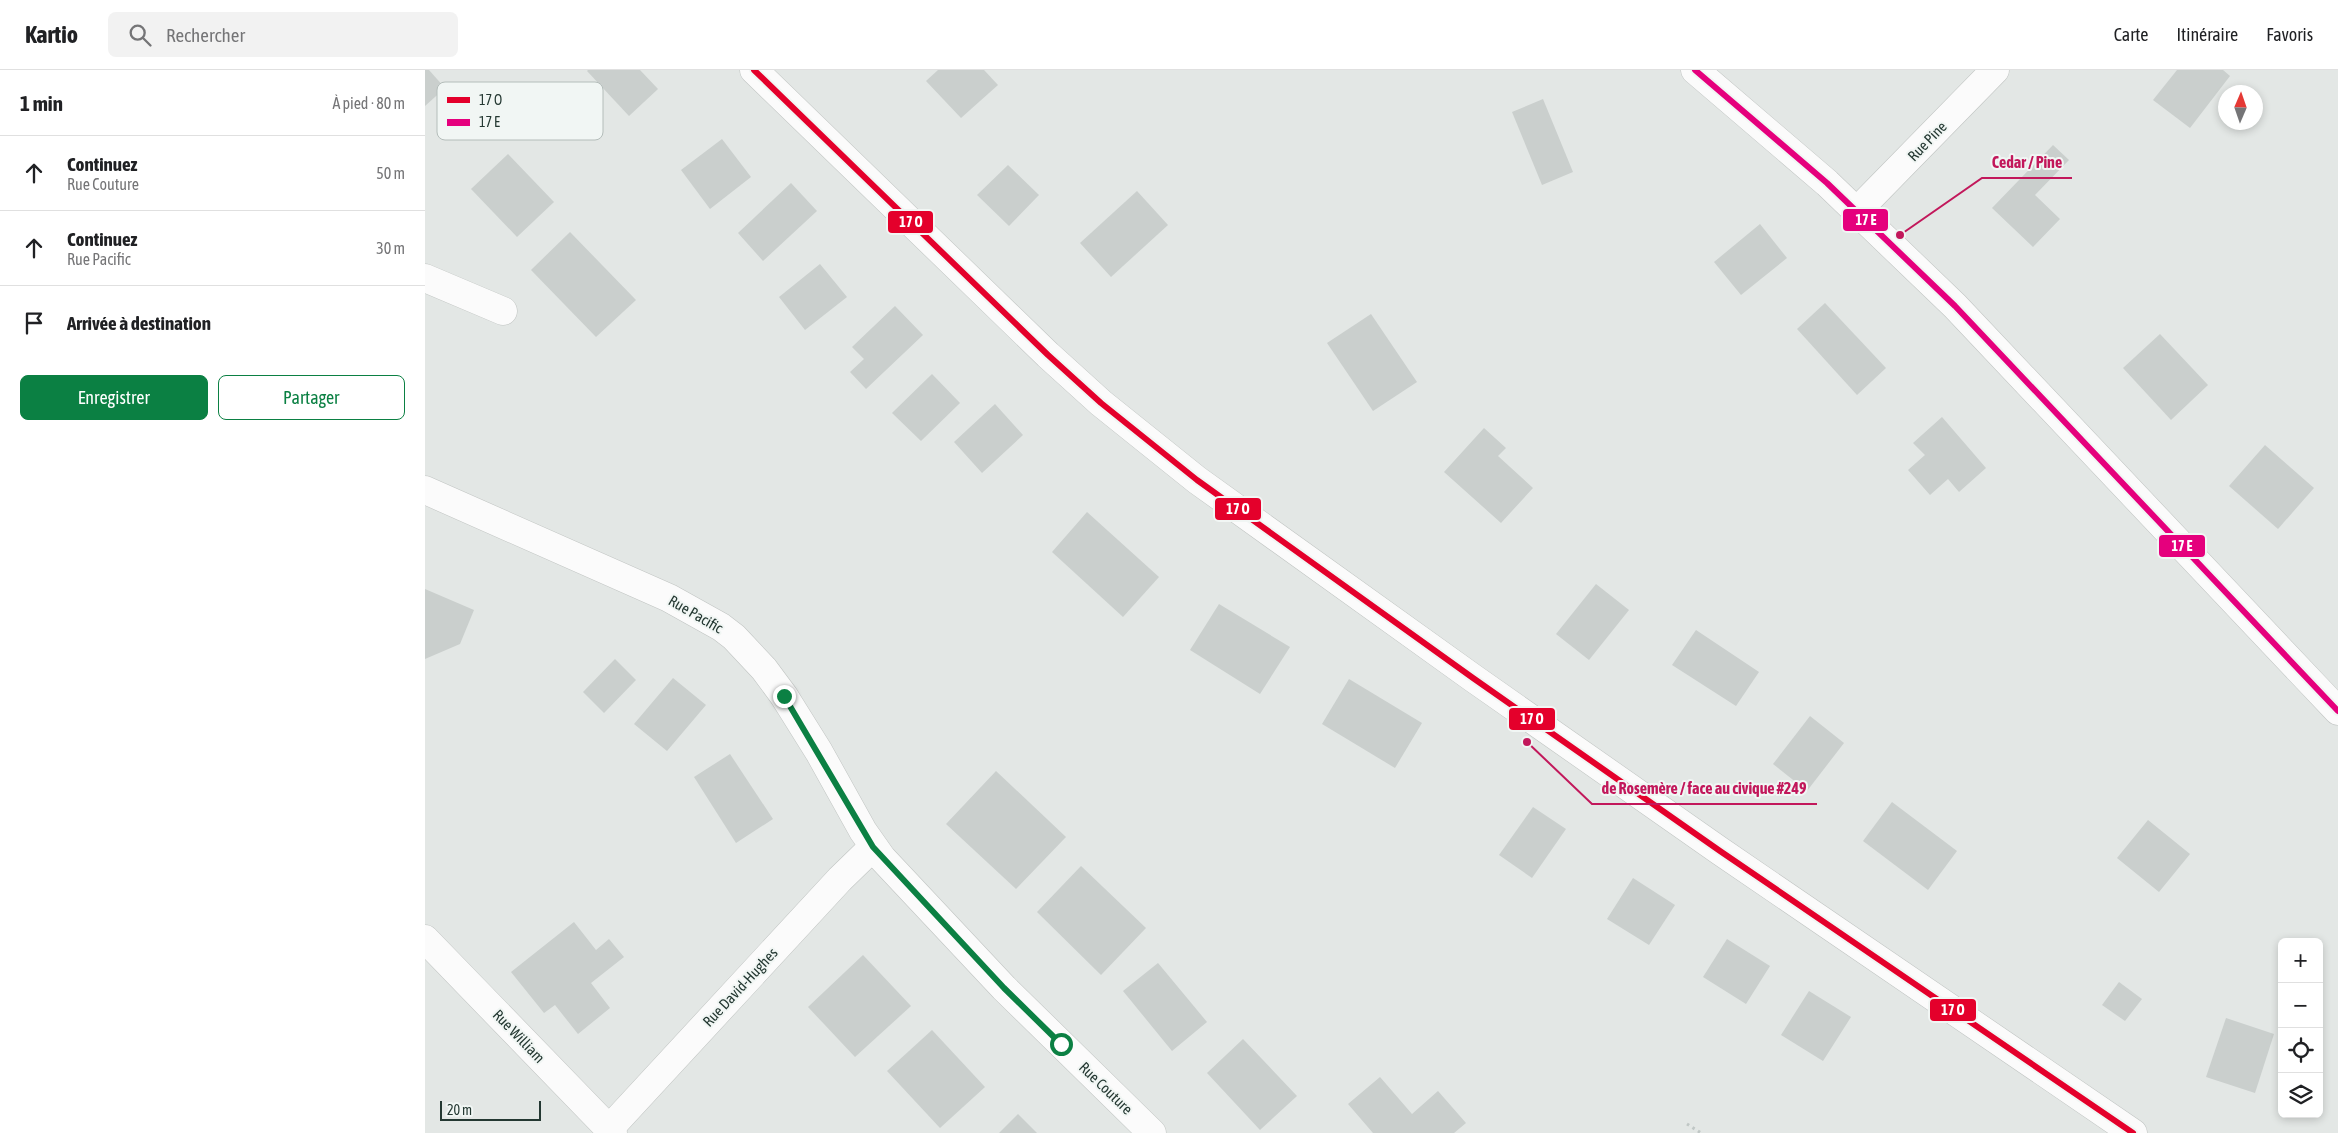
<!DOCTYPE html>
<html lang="fr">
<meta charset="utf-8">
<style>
body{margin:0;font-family:"Asap Condensed",sans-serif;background:#f2f2f2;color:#202124}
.controls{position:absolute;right:15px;bottom:15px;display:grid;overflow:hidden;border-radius:8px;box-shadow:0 2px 8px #0003}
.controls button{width:45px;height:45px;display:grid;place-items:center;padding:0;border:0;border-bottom:1px solid #e0e0e0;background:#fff;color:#202124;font:25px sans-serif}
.compass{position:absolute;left:1793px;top:15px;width:45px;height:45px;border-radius:50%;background:#fff;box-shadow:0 2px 8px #0003;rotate:2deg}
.scale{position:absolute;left:15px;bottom:12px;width:101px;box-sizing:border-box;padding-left:5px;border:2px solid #243832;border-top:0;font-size:14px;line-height:18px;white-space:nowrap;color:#243832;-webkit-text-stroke:4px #f1f6f4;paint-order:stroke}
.stop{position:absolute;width:15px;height:15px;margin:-11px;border:4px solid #0b8043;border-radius:50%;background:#fff}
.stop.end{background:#0b8043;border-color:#fff;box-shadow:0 1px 5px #0008}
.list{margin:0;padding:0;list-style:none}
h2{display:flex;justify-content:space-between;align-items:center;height:65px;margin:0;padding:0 20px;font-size:21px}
h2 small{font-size:16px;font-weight:400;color:#757577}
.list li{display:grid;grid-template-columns:32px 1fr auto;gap:15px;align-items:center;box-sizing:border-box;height:75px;padding:0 20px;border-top:1px solid #e0e0e0}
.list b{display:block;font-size:19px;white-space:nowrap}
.list p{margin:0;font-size:16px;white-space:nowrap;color:#757577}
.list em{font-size:16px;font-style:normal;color:#757577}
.actions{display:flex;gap:10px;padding:15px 20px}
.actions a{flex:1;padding:11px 0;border:1px solid #0b8043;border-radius:8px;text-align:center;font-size:18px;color:#0b8043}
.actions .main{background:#0b8043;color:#fff}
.icon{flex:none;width:28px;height:28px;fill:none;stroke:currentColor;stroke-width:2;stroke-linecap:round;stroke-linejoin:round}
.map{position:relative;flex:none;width:1913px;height:1063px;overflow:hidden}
header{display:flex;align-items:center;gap:30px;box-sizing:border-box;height:70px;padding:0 25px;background:#fff;border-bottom:1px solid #e0e0e0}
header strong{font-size:24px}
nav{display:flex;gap:28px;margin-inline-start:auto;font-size:18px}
.search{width:350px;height:45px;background:#f2f2f2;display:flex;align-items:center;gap:12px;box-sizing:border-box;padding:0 18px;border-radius:8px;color:#757577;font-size:19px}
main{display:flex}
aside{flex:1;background:#fff}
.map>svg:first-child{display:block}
.building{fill:#cacfcd}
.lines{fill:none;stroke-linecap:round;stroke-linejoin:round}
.minor-casing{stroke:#c0c4c2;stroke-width:29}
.path{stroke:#c0c7c5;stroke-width:3;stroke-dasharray:2.5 4;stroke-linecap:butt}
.minor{stroke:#fbfbfb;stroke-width:28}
.bus-1-casing{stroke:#f1f6f4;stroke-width:10}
.bus-2-casing{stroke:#f1f6f4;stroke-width:10}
.bus-1{stroke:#e4002b;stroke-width:6}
.bus-2{stroke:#e5007d;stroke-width:6}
.route{stroke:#0b8043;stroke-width:6}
.labels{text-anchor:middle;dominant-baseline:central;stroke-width:4;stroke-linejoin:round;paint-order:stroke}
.street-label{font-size:15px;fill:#243832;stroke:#f1f6f4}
.key{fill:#f1f6f4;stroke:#b4bdba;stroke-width:1}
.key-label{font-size:14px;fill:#243832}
.leader{fill:none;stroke:#c2185b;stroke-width:2}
.callout-dot{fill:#c2185b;stroke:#f1f6f4;stroke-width:2}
.callout-label{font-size:16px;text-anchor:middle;font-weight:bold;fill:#c2185b;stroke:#f1f6f4;stroke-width:4;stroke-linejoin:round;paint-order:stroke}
.line-badge{stroke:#f1f6f4;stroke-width:2}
.badge-label{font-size:14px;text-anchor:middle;font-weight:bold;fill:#fff}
</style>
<header>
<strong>Kartio</strong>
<div class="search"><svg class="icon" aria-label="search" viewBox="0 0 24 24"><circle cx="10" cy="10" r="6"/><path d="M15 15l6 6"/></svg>Rechercher</div>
<nav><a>Carte</a><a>Itinéraire</a><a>Favoris</a></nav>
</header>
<main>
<aside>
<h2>1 min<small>À pied · 80 m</small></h2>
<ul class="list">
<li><svg class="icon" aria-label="ahead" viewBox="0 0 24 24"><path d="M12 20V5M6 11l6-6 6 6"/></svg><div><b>Continuez</b><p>Rue Couture</p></div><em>50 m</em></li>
<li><svg class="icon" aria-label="ahead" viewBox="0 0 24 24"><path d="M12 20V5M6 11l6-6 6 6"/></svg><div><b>Continuez</b><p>Rue Pacific</p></div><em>30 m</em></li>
<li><svg class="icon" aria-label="arrive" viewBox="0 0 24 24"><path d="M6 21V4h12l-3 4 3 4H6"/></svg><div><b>Arrivée à destination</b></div></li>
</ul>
<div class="actions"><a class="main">Enregistrer</a><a>Partager</a></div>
</aside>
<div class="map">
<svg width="1913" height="1063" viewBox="0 0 1913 1063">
<rect width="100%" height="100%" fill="#e3e7e5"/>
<!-- building -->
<g class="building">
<polygon points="0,0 4,0 20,18 0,36"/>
<polygon points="163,0 215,0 233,19 204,46 162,1"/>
<polygon points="513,0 559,0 573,15 536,48 501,11"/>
<polygon points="1752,0 1798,0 1805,6 1765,58 1728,30"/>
<polygon points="1118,29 1148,102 1117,115 1087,42"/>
<polygon points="297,69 326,107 285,139 256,100"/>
<polygon points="1628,75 1644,90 1610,125 1635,149 1608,177 1567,138"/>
<polygon points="83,84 129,132 92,167 46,119"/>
<polygon points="583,95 614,125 584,156 552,125"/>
<polygon points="366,113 392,141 338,191 313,163"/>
<polygon points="712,121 743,155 686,207 655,173"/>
<polygon points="1335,154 1362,188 1316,225 1289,192"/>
<polygon points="145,162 211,230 171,267 106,200"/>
<polygon points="395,194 422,227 380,260 354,227"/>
<polygon points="1400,233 1461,298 1432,325 1372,259"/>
<polygon points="470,236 498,265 441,319 425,302 439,289 427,277"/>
<polygon points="946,244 992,312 948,341 902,273"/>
<polygon points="1735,264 1783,315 1746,350 1698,298"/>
<polygon points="507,304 535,333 496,371 467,343"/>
<polygon points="570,334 598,365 557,403 529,372"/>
<polygon points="1517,347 1561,398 1534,422 1523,409 1505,425 1483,400 1500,385 1488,373"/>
<polygon points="1059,358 1081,378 1073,386 1108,418 1076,453 1019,402"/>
<polygon points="1840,375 1889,418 1853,459 1804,416"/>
<polygon points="662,442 734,507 698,547 627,482"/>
<polygon points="1171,514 1204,540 1164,590 1131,564"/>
<polygon points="0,519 49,540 35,574 0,589"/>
<polygon points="794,534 865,577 835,624 765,580"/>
<polygon points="1271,560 1334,602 1311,636 1247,595"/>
<polygon points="190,589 211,610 179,643 158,622"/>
<polygon points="248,608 281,635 242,681 209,654"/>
<polygon points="924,609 997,653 970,698 897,654"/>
<polygon points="1385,646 1419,673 1382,721 1348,694"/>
<polygon points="305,684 348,749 311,773 269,707"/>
<polygon points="571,701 641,767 591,819 521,754"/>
<polygon points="1467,732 1532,781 1503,820 1438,771"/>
<polygon points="1108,737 1141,759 1107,808 1074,785"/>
<polygon points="1723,750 1765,784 1734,822 1692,788"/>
<polygon points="656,796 721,858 676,905 612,842"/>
<polygon points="1208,808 1250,835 1224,875 1182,849"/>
<polygon points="149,852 171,880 184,869 199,887 166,913 185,938 153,964 130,935 119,943 86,902"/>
<polygon points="1302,869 1345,896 1321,934 1278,907"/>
<polygon points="438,885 486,936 430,987 383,937"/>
<polygon points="733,893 782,952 747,981 698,921"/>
<polygon points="1694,912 1717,929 1700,951 1677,935"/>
<polygon points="1384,921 1426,947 1398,991 1356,965"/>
<polygon points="1801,948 1849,964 1830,1023 1781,1007"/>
<polygon points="507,960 560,1017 515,1058 462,1001"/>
<polygon points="818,969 872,1026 835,1060 782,1003"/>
<polygon points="955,1007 987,1044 1013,1021 1041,1053 1029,1063 948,1063 923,1034"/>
<polygon points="593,1044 612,1063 574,1063"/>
</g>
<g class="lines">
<!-- minor casing -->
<g class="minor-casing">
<g id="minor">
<polyline points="329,0 623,285 676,333 772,410 1048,608 1295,781 1708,1063"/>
<polyline points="1270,0 1402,113 1530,236 1913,641"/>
<polyline points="1432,141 1570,0"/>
<polyline points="0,208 78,241"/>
<polyline points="0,420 244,528 296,557 309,567 339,599 359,626 394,682 438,761 457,788 579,918 727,1063"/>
<polyline points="0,869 188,1063"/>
<polyline points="184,1059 415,809 448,777"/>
</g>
</g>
<!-- path -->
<polyline class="path" points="1262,1054 1276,1063"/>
<!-- minor -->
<use href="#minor" class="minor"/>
<!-- bus-1 casing -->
<g class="bus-1-casing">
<polyline id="bus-1" points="329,0 623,285 676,333 772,410 1048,608 1295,781 1708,1063"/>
</g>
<!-- bus-2 casing -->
<g class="bus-2-casing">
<polyline id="bus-2" points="1270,0 1402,113 1530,236 1913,641"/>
</g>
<!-- bus-1 -->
<use href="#bus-1" class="bus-1"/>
<!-- bus-2 -->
<use href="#bus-2" class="bus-2"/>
</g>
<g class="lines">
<!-- route -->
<polyline class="route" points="359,626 448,777 579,918 636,974"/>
</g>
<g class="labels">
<!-- street labels -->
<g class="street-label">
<text transform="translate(1502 71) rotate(-46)">Rue Pine</text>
<text transform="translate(271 544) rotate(30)">Rue Pacific</text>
<text transform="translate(315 917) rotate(-47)">Rue David-Hughes</text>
<text transform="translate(94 966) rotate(46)">Rue William</text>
<text transform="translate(681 1018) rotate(44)">Rue Couture</text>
</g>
</g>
<!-- legend -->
<rect x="12" y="12" width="166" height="58" rx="8" class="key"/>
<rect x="22" y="27" width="23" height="6" fill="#e4002b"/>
<rect x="22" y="49" width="23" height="7" fill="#e5007d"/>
<g class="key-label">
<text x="54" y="35">17 O</text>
<text x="54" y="57">17 E</text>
</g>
<!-- callouts -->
<path class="leader" d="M1475 165L1557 108H1647M1102 672L1167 734H1392"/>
<g class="callout-dot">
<circle cx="1475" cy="165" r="5"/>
<circle cx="1102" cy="672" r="5"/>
</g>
<g class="callout-label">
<text x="1602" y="98">Cedar / Pine</text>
<text x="1279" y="724">de Rosemère / face au civique #249</text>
</g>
<g class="line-badge">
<rect x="1417" y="138" width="47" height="24" rx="5" fill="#e5007d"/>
<rect x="462" y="140" width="47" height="24" rx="5" fill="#e4002b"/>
<rect x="789" y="427" width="48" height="24" rx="5" fill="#e4002b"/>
<rect x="1733" y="464" width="48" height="24" rx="5" fill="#e5007d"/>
<rect x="1083" y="637" width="48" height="24" rx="5" fill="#e4002b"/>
<rect x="1504" y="928" width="48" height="24" rx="5" fill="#e4002b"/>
</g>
<g class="badge-label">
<text x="1441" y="155">17 E</text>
<text x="486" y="157">17 O</text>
<text x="813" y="444">17 O</text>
<text x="1757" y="481">17 E</text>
<text x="1107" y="654">17 O</text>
<text x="1528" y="945">17 O</text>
</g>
</svg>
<div class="controls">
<button>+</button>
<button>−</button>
<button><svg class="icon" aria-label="locate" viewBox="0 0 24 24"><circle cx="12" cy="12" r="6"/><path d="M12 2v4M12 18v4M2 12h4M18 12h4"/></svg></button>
<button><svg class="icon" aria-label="layers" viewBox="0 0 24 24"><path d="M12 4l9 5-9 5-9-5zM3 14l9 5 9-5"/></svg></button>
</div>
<svg class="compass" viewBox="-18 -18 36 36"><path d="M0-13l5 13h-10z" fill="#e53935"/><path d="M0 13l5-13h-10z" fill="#757577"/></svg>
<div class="scale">20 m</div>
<div class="stop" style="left:636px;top:974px"></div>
<div class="stop end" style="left:359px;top:626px"></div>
</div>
</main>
